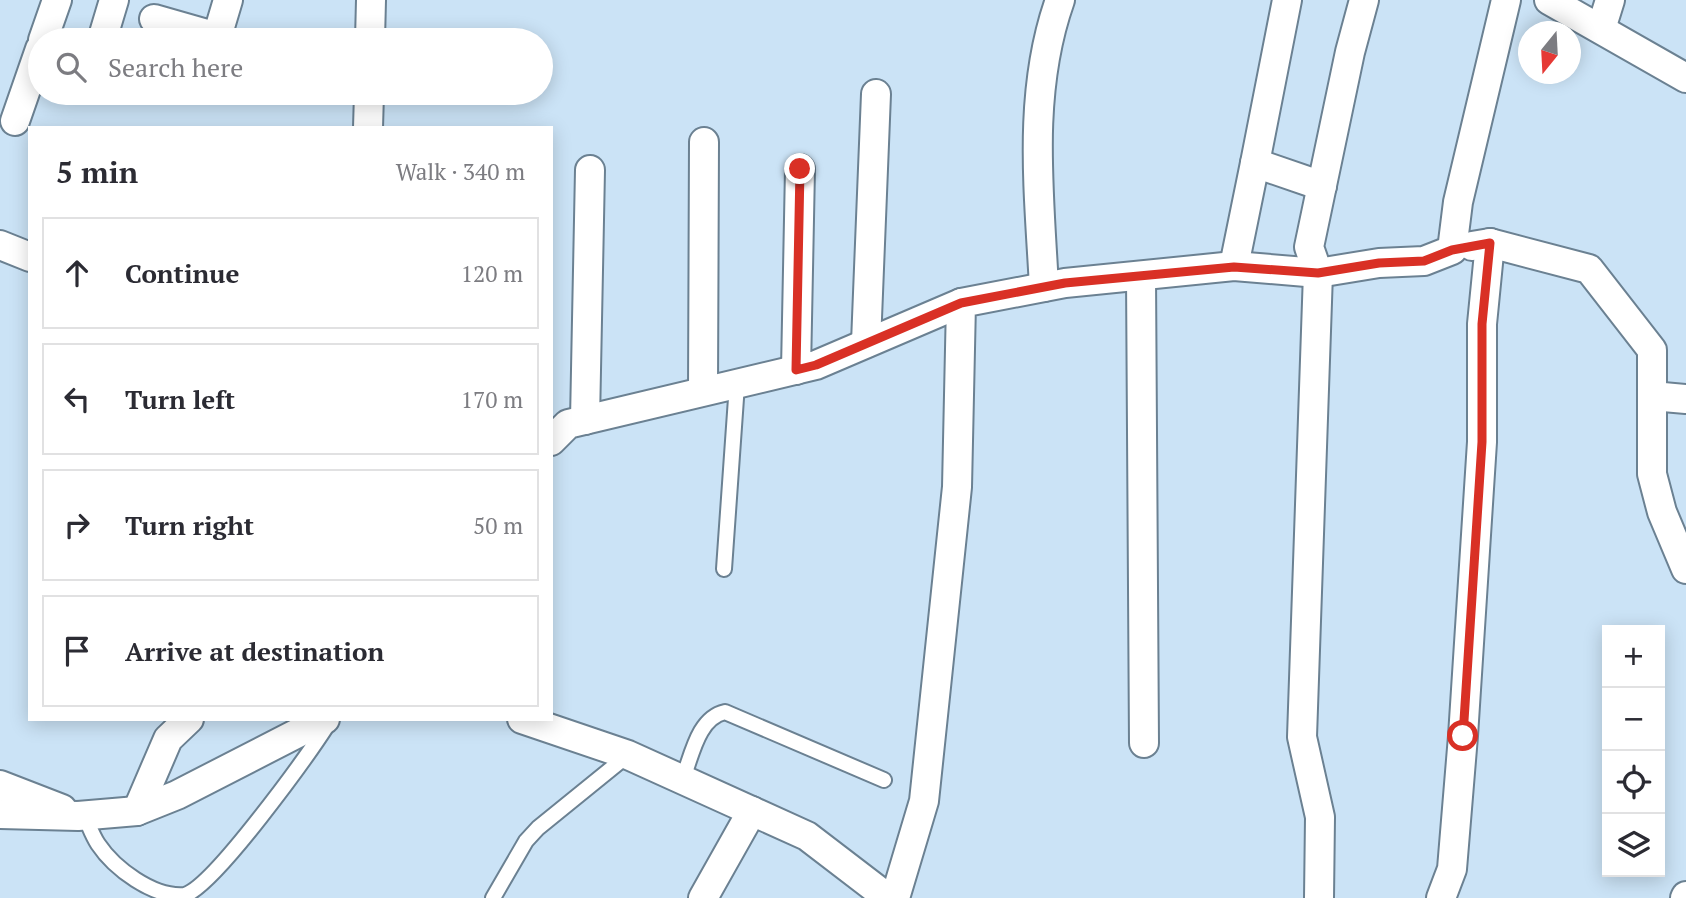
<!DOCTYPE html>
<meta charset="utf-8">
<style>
body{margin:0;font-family:"PT Serif",serif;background:#f2f2f3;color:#2b2b33}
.controls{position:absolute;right:21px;bottom:21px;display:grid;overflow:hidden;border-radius:0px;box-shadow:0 4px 18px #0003}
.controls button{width:63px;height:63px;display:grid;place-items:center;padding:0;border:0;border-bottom:2px solid #e1e1e2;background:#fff;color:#2b2b33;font:35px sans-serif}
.compass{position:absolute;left:1518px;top:21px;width:63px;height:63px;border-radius:50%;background:#fff;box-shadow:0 4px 18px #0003;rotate:198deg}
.stop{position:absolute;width:21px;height:21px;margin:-16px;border:5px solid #d93025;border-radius:50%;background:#fff}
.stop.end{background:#d93025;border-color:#fff;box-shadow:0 2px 7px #0008}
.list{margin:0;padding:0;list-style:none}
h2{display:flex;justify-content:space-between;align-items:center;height:91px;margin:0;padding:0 28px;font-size:30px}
h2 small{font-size:23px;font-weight:400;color:#7c7c81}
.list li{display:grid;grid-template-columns:46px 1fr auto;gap:21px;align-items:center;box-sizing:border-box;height:112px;margin:0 14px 14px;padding:0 14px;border:2px solid #e1e1e2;border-radius:0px}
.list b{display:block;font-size:26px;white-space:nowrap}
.list em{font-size:23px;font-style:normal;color:#7c7c81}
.icon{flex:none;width:38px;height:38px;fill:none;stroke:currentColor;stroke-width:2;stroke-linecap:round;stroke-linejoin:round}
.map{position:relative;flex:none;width:1686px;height:898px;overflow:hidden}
.search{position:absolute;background:#fff;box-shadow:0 4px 18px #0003;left:28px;top:28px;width:525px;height:77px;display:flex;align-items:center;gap:18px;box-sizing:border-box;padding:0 24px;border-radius:38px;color:#7c7c81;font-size:26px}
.panel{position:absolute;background:#fff;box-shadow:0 4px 18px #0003;left:28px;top:126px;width:525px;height:595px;border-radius:0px}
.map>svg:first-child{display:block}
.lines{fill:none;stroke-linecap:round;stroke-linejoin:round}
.service-casing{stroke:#6b8192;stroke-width:18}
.minor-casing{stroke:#6b8192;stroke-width:32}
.service{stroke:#fff;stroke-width:14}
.minor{stroke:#fff;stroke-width:28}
.route{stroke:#d93025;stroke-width:9}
</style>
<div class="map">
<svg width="1686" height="898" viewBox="0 0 1686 898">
<rect width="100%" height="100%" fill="#cbe3f6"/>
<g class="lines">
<!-- service casing -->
<g class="service-casing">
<g id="service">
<polyline points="724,569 737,384"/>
<path d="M683,778C692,755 698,718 725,712L884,780"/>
<path d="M84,815C89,825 92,835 98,844C114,868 153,898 185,895C215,885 308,755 328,724"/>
<polyline points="493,898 526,841 538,828 628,755"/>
</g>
</g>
<!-- minor casing -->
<g class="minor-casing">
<g id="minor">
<polyline points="1549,0 1686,78"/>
<polyline points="154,19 217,37 228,0"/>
<polyline points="1601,29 1610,0"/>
<polyline points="43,40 57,0"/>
<polyline points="102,40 114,0"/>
<polyline points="370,40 371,0"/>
<polyline points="15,121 40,49"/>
<polyline points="368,128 369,93"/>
<polyline points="1255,163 1287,0"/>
<polyline points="0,245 30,257"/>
<polyline points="1472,246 1490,243 1589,269 1652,350 1652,474 1662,512 1686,569"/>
<polyline points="1234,266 1255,163 1322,186"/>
<polyline points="1141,276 1144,743"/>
<path d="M1044,287C1039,191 1027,93 1060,0"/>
<polyline points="866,343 876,94"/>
<polyline points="796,370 800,169"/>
<polyline points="703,391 704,142"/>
<polyline points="1652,396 1686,399"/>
<polyline points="585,420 590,170"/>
<polyline points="551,441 568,424 816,365 961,303"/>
<polyline points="522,719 628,755 807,836 888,898"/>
<polyline points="0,785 62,809"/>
<polyline points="137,811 168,739 189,719"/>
<polyline points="0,814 78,816 137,811 177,795 325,719"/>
<polyline points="703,898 752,811"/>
<polyline points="895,898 924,801 957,487 961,303 1065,283 1234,266 1318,273 1379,263 1424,261 1452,250 1458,202 1506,0"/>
<polyline points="1319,898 1320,817 1302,737 1318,273 1309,247 1350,52 1364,0"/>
<polyline points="1441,898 1452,869 1463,736 1482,442 1482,324 1490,243"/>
<polyline points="1685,898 1686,896"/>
</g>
</g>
<!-- service -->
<use href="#service" class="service"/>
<!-- minor -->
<use href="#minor" class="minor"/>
</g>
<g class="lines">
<!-- route -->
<polyline class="route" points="800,169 796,370 816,365 961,303 1065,283 1234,267 1318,273 1379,263 1424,261 1452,250 1490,243 1482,324 1482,442 1463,736"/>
</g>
</svg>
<div class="controls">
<button>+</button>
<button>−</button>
<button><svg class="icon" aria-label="locate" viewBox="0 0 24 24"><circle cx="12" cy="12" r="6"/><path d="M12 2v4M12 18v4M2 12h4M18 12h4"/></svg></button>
<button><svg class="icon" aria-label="layers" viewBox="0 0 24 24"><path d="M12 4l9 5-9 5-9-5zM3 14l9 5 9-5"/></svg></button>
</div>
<svg class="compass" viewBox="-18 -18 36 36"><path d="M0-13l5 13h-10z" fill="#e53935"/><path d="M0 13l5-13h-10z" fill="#7c7c81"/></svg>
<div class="stop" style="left:1463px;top:736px"></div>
<div class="stop end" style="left:800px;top:169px"></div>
<div class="search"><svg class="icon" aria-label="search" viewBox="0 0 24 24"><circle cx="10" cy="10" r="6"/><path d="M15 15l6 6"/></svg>Search here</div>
<section class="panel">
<h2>5 min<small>Walk · 340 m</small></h2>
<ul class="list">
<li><svg class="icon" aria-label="ahead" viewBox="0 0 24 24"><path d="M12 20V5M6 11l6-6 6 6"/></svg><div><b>Continue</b></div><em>120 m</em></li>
<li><svg class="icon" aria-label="left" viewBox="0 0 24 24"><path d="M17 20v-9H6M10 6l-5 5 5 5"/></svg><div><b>Turn left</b></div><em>170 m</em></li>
<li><svg class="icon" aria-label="right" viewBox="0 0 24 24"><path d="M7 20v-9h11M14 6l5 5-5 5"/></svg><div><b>Turn right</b></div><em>50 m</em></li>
<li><svg class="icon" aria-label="arrive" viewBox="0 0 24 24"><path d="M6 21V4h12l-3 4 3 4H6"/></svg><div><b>Arrive at destination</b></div></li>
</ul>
</section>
</div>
